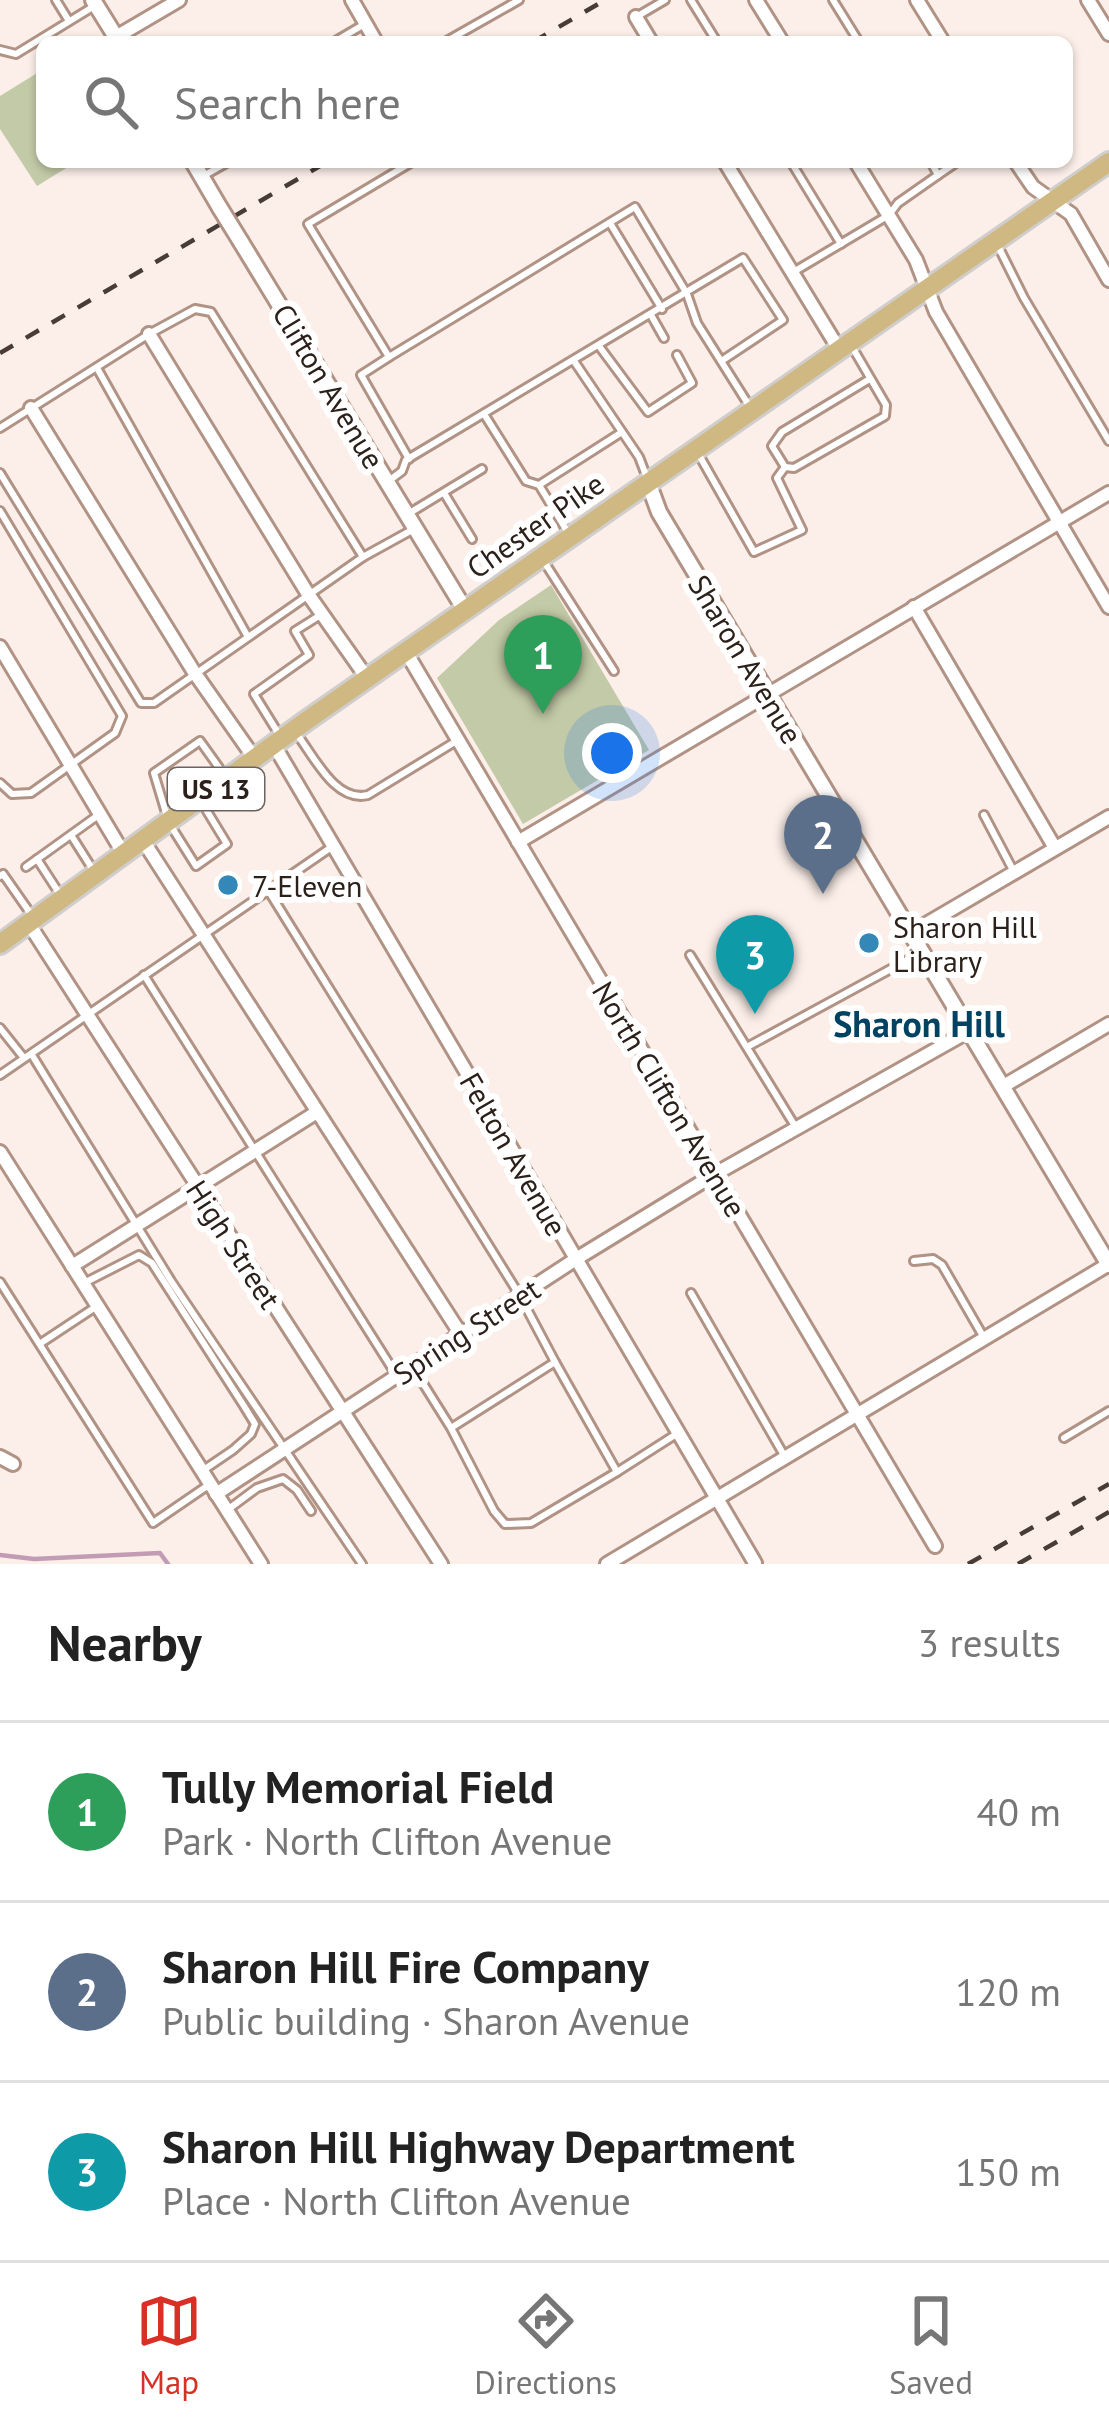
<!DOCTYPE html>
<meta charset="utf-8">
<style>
body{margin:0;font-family:"PT Sans",sans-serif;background:#f6f6f6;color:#222}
.you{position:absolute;left:612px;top:753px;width:42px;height:42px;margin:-30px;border:9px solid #fff;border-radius:50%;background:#1a73e8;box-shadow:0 0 0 18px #1a73e833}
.badge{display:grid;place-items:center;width:78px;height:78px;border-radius:50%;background:#d93025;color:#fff;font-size:39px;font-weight:700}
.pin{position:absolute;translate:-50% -99px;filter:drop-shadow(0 3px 6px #0008)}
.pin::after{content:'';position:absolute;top:63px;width:42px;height:36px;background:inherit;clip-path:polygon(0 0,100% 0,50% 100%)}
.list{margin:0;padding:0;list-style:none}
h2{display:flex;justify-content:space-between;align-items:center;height:156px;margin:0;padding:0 48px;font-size:51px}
h2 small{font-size:39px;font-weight:400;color:#767676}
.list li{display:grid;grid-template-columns:78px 1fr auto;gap:36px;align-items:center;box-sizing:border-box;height:180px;padding:0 48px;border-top:3px solid #e0e0e0}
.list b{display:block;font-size:45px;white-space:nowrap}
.list p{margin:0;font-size:39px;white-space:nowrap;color:#767676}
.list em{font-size:39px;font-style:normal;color:#767676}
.icon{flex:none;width:66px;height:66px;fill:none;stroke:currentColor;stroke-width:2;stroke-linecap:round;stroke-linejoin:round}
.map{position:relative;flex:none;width:1109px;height:1564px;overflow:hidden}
.search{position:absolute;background:#fff;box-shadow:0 3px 9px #0004;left:36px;right:36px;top:36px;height:132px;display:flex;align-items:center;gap:30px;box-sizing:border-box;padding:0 42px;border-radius:18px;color:#767676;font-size:45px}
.sheet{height:696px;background:#fff}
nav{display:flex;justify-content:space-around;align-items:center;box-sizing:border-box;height:168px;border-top:3px solid #e0e0e0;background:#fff;font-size:33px;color:#767676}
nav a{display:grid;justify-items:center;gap:6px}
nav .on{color:#d93025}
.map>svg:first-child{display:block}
.green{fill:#c3caa7}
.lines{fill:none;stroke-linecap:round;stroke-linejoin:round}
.stream{stroke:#c29cb4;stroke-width:4.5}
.service-casing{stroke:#b19385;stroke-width:12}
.minor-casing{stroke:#b19385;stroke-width:18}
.tertiary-casing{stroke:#b19385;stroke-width:20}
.primary-casing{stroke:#d0cecd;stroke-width:24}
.service{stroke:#fff;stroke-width:6}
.minor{stroke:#fff;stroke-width:12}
.tertiary{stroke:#fff;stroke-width:14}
.primary{stroke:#d0b883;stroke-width:18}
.rail{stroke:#473c36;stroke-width:4.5;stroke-dasharray:15 15;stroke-linecap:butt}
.tertiary-bridge-casing{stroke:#b19385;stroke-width:20;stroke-linecap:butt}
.tertiary-bridge{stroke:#fff;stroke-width:14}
.poi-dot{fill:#3388b8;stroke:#fff;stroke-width:4.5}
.labels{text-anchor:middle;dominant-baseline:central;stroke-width:12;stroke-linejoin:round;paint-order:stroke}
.shield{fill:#fff;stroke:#6b635f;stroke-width:3}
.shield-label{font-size:27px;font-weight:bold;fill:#2b201a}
.street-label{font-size:30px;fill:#2b201a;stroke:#fff}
.poi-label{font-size:30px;fill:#2b201a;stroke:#fff;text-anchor:start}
.quarter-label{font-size:36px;font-weight:bold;fill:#004261;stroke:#fff}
</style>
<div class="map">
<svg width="1109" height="1564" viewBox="0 0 1109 1564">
<rect width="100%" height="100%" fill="#fcefe9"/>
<!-- green -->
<g class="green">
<polygon points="42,70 42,162 76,162 37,186 0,129 0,96"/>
<polygon points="551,585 649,750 523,824 437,678 499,620"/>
</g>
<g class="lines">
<!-- stream -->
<polyline class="stream" points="0,1555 34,1559 160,1553 168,1564"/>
<!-- service casing -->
<g class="service-casing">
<g id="service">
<polyline points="56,0 69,21"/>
<polyline points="691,0 717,42"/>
<polyline points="833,0 859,42"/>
<polyline points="636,17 665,0"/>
<polyline points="334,42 363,25"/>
<polyline points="445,42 519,0"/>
<polyline points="0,50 16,54 96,5"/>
<polyline points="791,162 841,244"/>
<polyline points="205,175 228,162"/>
<polyline points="938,175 957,162"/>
<polyline points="610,223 662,309"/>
<polyline points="998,246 1024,298 1109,441"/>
<polyline points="795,271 889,215 898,203 938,175 931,162"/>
<polyline points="651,315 664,338"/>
<polyline points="851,345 886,405 885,416 794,468 785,467 772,446 782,432 868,380"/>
<polyline points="599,346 648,412 692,383 677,355"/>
<polyline points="389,357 635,207 687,294 697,323 750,407"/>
<polyline points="574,361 639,457 647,478"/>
<polyline points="97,368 248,637"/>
<polyline points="484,414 526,481 539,485 570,536"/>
<polyline points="0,428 149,334 195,309 211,312 363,557 154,703 141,703 0,473"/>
<polyline points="699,455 754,552 802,530 777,478 785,467"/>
<polyline points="409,459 361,375 389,357 308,224 412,162"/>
<polyline points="390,480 402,471 406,460 743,258 783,320 723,360"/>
<polyline points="539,485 622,432"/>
<polyline points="444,493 472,539"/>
<polyline points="0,511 122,716 115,733 31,793 12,794 0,783"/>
<polyline points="408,514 482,469"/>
<polyline points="363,557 412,530"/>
<polyline points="543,560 614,671"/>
<path d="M296,733C314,756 335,803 368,795L458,740"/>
<polyline points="280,736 254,694 309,655 295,631 322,614"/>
<polyline points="202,803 227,844 196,866 169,823 154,773 200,741 225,776"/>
<polyline points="984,815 1014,872"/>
<polyline points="71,835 95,873"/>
<polyline points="37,859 61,896"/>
<polyline points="26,867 97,816"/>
<polyline points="0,876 3,874 33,917"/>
<polyline points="268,890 520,1296 555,1362"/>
<polyline points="690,955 795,1126"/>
<polyline points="144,975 395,1373"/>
<polyline points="0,1028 24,1058"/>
<polyline points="747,1047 922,952"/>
<polyline points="32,1055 171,1281 362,1564"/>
<polyline points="0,1075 333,846"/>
<polyline points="914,1261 933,1259 942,1265 983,1336"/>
<polyline points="0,1282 153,1523 210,1484"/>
<polyline points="86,1282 139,1255 152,1263 244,1406 255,1424 251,1434 233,1450 205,1469"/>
<polyline points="691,1293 785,1457"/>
<polyline points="41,1343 97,1306"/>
<polyline points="414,1369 451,1428 555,1362 617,1472 531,1523 505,1524 494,1511 451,1428"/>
<polyline points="1064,1438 1109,1411"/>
<polyline points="617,1472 678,1433"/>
<polyline points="230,1508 257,1488 283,1479 297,1490 311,1511"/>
</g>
</g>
<!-- minor casing -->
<g class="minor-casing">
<g id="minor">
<polyline points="352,0 376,42"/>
<polyline points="756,0 782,42"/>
<polyline points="917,0 943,42"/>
<polyline points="1088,0 1109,34"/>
<polyline points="636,17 651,42"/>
<polyline points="116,37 179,0"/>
<polyline points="725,162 840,351"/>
<polyline points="856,162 916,260 936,312 1109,607"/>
<polyline points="1016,162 1033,187 1071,214 1109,280"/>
<polyline points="149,334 308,594 367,678"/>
<polyline points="31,408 194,672 255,759"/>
<polyline points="914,607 1055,848"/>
<polyline points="0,647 125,856"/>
<polyline points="406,652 935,1546"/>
<polyline points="274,745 755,1563"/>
<polyline points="144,842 460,1333"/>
<polyline points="518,842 1109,493"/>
<polyline points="29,924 441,1564"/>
<polyline points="911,933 1109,817"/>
<polyline points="1002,1087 1109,1024"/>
<polyline points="0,1152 261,1564"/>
<polyline points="72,1266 317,1112"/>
<polyline points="0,1457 13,1464"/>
<polyline points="216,1494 576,1259 715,1174 969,1031"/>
<polyline points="607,1564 1109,1264"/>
</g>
</g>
<!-- tertiary casing -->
<g class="tertiary-casing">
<g id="tertiary">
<polyline points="93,0 119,42"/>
<polyline points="193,162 220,208"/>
<polyline points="241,242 465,610"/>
<polyline points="648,482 659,512 1109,1265"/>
</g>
</g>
<!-- primary casing -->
<g class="primary-casing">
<polyline id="primary" points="0,944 306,721 1109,162"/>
</g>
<!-- service -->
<use href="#service" class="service"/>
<!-- minor -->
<use href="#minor" class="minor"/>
<!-- tertiary -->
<use href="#tertiary" class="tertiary"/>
<!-- primary -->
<use href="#primary" class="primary"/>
<!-- rail -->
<g class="rail">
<polyline points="533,42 605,0"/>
<polyline points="0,353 327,162"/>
<polyline points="968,1564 1109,1484"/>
<polyline points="1018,1564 1109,1512"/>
</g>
<!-- tertiary-bridge casing -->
<g class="tertiary-bridge-casing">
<polyline id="tertiary-bridge" points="220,208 241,242"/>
</g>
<!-- tertiary-bridge -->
<use href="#tertiary-bridge" class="tertiary-bridge"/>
</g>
<!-- markers -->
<g class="poi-dot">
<circle cx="228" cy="885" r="12"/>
<circle cx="869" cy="943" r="12"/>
</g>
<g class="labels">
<!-- shield labels -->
<rect class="shield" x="168" y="768" width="96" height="42" rx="9"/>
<g class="shield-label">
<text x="216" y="789">US 13</text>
</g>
<!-- street labels -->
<g class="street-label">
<text transform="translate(329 386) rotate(59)">Clifton Avenue</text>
<text transform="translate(535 525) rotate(-35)">Chester Pike</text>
<text transform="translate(746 659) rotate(59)">Sharon Avenue</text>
<text transform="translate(670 1099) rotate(59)">North Clifton Avenue</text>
<text transform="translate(514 1154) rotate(60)">Felton Avenue</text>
<text transform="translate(234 1244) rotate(57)">High Street</text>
<text transform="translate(466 1331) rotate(-33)">Spring Street</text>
</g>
<!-- poi labels -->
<g class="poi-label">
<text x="252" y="885">7-Eleven</text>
<text x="893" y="926">Sharon Hill<tspan x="893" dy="34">Library</tspan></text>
</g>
<!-- quarter labels -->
<g class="quarter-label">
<text x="919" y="1023">Sharon Hill</text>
</g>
</g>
</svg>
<div class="you"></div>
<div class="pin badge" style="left:543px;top:714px;background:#2e9e5b">1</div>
<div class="pin badge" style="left:823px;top:894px;background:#5c6f8a">2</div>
<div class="pin badge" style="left:755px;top:1014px;background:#0f9aa8">3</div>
<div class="search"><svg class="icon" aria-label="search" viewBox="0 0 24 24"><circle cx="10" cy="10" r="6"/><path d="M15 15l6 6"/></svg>Search here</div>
</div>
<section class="sheet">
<h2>Nearby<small>3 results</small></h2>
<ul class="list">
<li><span class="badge" style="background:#2e9e5b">1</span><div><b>Tully Memorial Field</b><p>Park · North Clifton Avenue</p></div><em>40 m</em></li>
<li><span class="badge" style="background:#5c6f8a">2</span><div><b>Sharon Hill Fire Company</b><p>Public building · Sharon Avenue</p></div><em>120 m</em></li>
<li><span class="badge" style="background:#0f9aa8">3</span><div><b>Sharon Hill Highway Department</b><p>Place · North Clifton Avenue</p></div><em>150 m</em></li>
</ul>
</section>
<nav>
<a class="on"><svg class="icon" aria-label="map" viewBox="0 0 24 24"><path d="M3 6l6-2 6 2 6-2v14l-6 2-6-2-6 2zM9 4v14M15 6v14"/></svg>Map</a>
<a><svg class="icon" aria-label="directions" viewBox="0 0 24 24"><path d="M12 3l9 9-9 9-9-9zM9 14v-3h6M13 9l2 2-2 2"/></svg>Directions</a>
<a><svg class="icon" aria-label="saved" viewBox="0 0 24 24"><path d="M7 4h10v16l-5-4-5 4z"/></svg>Saved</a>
</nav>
